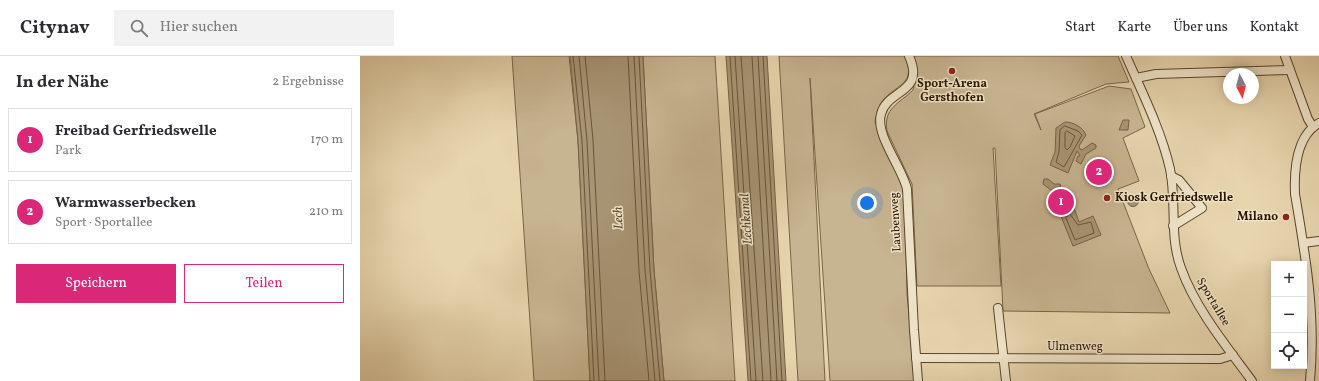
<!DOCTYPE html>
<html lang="de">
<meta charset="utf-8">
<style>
body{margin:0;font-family:Vollkorn,serif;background:#f2f2f3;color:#2b2b33}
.controls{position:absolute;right:12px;bottom:12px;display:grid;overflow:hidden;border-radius:0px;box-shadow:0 2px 10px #0003}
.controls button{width:36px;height:36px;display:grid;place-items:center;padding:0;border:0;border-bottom:1px solid #e1e1e2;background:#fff;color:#2b2b33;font:20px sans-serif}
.compass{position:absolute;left:863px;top:12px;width:36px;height:36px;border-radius:50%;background:#fff;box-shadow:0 2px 10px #0003;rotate:173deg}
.you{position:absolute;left:507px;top:147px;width:14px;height:14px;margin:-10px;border:3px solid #fff;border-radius:50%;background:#1a73e8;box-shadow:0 0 0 6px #1a73e833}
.badge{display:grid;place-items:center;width:26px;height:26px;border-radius:50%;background:#db2777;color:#fff;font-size:13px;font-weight:700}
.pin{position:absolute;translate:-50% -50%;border:2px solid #fff;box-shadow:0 1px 4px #0006}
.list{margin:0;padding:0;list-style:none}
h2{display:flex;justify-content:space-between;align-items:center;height:52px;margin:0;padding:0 16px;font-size:17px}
h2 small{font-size:13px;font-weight:400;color:#7c7c81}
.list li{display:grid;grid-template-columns:26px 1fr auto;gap:12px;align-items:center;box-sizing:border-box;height:64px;margin:0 8px 8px;padding:0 8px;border:1px solid #e1e1e2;border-radius:0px}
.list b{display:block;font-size:15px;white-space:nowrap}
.list p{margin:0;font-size:13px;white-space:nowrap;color:#7c7c81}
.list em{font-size:13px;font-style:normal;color:#7c7c81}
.actions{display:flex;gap:8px;padding:12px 16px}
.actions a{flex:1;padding:9px 0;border:1px solid #db2777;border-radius:0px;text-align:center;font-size:14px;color:#db2777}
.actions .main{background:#db2777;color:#fff}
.icon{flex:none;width:22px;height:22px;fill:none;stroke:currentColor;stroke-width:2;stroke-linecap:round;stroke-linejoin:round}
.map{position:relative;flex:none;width:959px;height:325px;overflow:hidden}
header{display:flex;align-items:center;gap:24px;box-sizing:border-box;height:56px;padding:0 20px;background:#fff;border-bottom:1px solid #e1e1e2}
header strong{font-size:19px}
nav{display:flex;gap:22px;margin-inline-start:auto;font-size:14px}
.search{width:280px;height:36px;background:#f2f2f3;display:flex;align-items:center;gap:10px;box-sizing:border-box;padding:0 14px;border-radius:0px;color:#7c7c81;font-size:15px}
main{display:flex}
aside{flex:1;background:#fff}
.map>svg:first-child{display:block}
.green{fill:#c7b490;stroke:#796448}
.water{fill:#a79473;stroke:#756145}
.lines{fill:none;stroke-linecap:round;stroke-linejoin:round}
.shore{stroke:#69543a;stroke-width:1}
.stream{stroke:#756145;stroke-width:2.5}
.minor-casing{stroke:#5a452c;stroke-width:10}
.minor{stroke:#efe4ca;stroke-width:8}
.poi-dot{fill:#8f2418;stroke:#efe4ca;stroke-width:1.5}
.labels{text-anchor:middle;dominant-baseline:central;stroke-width:3;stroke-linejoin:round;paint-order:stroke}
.poi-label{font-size:12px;font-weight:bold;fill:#2b1500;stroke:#efe4ca}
.street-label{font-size:12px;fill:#2b1500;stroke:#efe4ca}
.water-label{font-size:13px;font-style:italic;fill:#5d482e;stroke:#efe4ca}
</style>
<header>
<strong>Citynav</strong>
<div class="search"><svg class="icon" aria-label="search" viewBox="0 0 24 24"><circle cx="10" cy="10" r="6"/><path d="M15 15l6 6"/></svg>Hier suchen</div>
<nav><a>Start</a><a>Karte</a><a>Über uns</a><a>Kontakt</a></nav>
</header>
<main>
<aside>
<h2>In der Nähe<small>2 Ergebnisse</small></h2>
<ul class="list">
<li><span class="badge">1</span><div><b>Freibad Gerfriedswelle</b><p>Park</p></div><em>170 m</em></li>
<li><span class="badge">2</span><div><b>Warmwasserbecken</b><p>Sport · Sportallee</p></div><em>210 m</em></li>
</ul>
<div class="actions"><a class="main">Speichern</a><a>Teilen</a></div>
</aside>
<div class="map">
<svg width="959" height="325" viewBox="0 0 959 325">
<rect width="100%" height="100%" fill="#e7d5ae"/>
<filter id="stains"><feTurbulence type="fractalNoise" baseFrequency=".005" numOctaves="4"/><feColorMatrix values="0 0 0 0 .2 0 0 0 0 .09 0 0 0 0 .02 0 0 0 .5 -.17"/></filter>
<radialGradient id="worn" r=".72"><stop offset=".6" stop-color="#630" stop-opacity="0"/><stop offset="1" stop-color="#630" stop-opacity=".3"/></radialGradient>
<!-- green -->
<g class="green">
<polygon points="152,0 209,0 218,85 230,325 174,325"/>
<polygon points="283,0 355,0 375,325 304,325 294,214"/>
<path d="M419,0H545C556,28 539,27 524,43C519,48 516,59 515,66L542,127L545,140L547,238L555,325H470L450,22L465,325H438Z"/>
<path d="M550,0H758L769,26L746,28L674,58L681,74L675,58L749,30L771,33L785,71L763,82L779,125L758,133L789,213L810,257L643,255L635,92H633L641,230H557L552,128L527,75C523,52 539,48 553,34L555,24Z"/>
</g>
<!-- water -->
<g class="water">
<polygon points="210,0 283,0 294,214 304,325 230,325 218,85"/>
<polygon points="366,0 407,0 426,325 388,325"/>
<polygon points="763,64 769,64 768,74 759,74"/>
<path d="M705,66C713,66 723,71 726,79L719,90L720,93L722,94L732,87L736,89V92L726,98L721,108L716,105L718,100H720L717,95L708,117L690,109L695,96L696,72Z"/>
<polygon points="735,108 743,111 740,117 744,119 735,124 731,120 733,116 736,117 735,113 738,113 734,110"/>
<polygon points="684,123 688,123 694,128 700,128 701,130 692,135 683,128"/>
<circle cx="773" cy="145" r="5.5"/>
<polygon points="714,152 719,166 733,160 741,179 713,190 700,158"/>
</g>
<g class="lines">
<!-- shore -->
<g class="shore">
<polyline points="213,0 222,85 234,325"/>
<polyline points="219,0 227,85 239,325"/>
<polyline points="225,0 233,84 245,325"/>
<polyline points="268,0 279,215 289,325"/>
<polyline points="274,0 285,214 295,325"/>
<polyline points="279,0 290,214 300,325"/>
<polyline points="370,0 391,325"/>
<polyline points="375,0 396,325"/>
<polyline points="381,0 403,325"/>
<polyline points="392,0 411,325"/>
<polyline points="398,0 417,325"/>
<polyline points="403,0 422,325"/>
<polygon points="705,70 718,75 722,79 704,111 696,106 699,96 700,74"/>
<polygon points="707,75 715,80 710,91 707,94 705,92 705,77"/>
<polygon points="710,158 718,169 731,166 734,177 715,184 706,162"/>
</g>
<!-- stream -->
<polyline class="stream" points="693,135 693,139"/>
<!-- minor casing -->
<g class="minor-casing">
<g id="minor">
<path d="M549,0C566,38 527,33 521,58C515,79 542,111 547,133L554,274L558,325"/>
<path d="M766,0C782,36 801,74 810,113C817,146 809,180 821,212C835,252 867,291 892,325"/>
<polyline points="925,0 948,63 953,71"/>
<polyline points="776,22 796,18 930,14"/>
<polyline points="811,120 819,124 842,152 813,170"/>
<polyline points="943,187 959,185"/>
<polyline points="638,252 646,325"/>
<polyline points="556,302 860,303 873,299"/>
<path d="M950,325C956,260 946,202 935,138C934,114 936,80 959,67"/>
</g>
</g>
<!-- minor -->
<use href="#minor" class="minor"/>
</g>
<!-- markers -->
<g class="poi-dot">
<circle cx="592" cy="15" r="4"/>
<circle cx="747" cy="142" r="4"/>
<circle cx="926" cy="161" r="4"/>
</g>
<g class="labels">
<!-- poi labels -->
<g class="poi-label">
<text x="592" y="28">Sport-Arena<tspan x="592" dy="14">Gersthofen</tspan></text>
<text x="755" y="142" text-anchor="start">Kiosk Gerfriedswelle</text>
<text x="918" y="161" text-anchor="end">Milano</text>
</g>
<!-- street labels -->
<g class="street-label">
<text transform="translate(536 166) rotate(-93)">Laubenweg</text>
<text transform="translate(853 246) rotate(59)">Sportallee</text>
<text x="715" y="291">Ulmenweg</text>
</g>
<!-- water labels -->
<g class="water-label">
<text transform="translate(259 162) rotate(-92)">Lech</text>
<text transform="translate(387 163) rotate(-94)">Lechkanal</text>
</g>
</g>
<rect width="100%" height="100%" filter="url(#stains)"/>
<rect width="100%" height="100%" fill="url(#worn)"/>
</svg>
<div class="controls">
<button>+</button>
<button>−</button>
<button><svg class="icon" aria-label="locate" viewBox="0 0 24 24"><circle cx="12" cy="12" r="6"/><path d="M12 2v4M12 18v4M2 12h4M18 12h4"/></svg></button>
</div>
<svg class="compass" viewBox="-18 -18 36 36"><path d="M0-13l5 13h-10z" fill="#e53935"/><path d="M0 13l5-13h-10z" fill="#7c7c81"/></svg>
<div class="you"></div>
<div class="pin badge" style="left:701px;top:146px">1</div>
<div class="pin badge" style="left:739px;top:116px">2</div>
</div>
</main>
